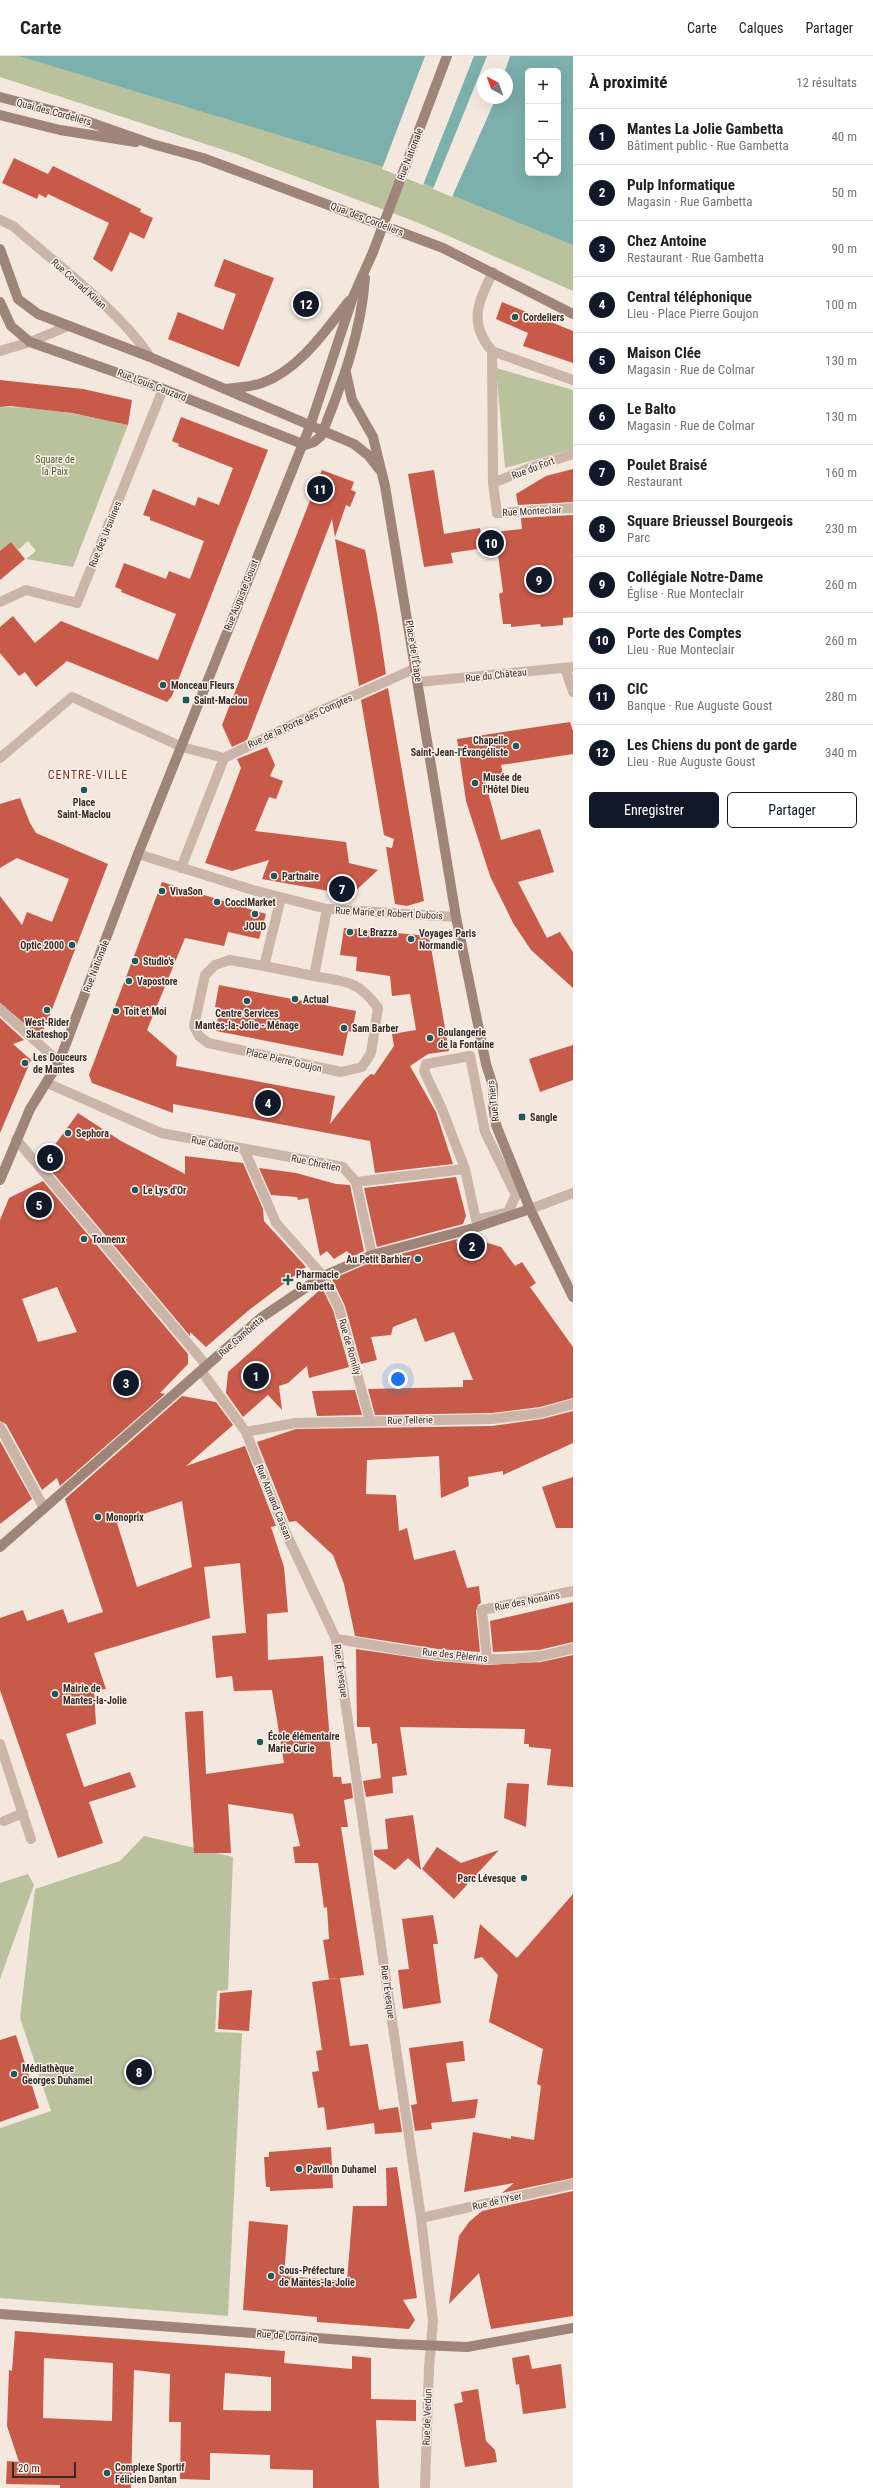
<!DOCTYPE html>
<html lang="fr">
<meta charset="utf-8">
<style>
body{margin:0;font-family:"Roboto Condensed",sans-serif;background:#f6f6f6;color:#202124}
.controls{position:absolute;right:12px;top:12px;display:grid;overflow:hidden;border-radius:6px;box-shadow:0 4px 16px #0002}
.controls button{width:36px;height:36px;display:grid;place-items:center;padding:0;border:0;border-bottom:1px solid #e0e0e0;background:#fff;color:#202124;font:20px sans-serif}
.compass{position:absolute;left:477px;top:12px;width:36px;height:36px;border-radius:50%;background:#fff;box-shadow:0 4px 16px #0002;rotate:319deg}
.scale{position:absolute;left:12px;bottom:10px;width:64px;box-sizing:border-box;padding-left:4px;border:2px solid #382c29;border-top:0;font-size:11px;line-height:14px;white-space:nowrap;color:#382c29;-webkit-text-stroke:3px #faf1ea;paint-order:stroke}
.you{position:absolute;left:398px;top:1323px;width:14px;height:14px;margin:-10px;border:3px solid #fff;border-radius:50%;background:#1a73e8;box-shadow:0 0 0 6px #1a73e833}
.badge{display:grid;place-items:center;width:26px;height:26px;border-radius:50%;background:#111827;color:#fff;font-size:13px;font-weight:700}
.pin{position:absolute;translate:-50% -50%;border:2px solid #fff;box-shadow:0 1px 4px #0006}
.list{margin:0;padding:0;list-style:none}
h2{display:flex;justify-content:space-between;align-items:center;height:52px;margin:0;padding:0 16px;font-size:17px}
h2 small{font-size:13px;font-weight:400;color:#757577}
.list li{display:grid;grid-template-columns:26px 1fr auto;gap:12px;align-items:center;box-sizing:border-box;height:56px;padding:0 16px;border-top:1px solid #e0e0e0}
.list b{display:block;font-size:15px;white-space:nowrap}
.list p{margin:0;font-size:13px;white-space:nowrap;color:#757577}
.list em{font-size:13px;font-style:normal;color:#757577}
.actions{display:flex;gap:8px;padding:12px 16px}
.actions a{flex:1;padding:9px 0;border:1px solid #111827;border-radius:6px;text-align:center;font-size:14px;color:#111827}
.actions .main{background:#111827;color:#fff}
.icon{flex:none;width:22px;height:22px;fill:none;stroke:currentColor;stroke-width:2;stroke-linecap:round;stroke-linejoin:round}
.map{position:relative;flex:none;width:573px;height:2432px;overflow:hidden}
header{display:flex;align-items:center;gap:24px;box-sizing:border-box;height:56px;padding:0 20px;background:#fff;border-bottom:1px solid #e0e0e0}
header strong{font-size:19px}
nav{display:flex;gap:22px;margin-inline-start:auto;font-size:14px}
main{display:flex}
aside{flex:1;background:#fff}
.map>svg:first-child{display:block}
.green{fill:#b9c29d}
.water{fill:#7cb0ad;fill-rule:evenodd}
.pier{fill:#f3e7de}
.building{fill:#c75a48;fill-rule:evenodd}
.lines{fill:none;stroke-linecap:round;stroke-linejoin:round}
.street{stroke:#cbb5a9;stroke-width:10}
.secondary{stroke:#9f847a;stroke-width:10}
.secondary-bridge{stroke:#9f847a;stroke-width:10}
.poi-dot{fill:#1e5a59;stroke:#faf1ea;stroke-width:1.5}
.labels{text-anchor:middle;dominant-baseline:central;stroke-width:3;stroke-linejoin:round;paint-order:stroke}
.street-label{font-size:10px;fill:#382c29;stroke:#faf1ea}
.poi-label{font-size:10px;font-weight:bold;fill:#382c29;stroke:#faf1ea;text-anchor:start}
.park-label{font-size:10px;fill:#4b572c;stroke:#faf1ea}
.quarter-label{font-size:12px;letter-spacing:1px;fill:#883021;stroke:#faf1ea}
</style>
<header>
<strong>Carte</strong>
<nav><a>Carte</a><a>Calques</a><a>Partager</a></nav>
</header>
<main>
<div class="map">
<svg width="573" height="2432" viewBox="0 0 573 2432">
<rect width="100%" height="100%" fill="#f3e7de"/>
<!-- green -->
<g class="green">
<polygon points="0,0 29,0 332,83 573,177 573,235 419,167 236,98 0,21"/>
<polygon points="496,312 573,334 573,393 505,412"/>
<path d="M0,351C43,351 86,359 128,369L73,511L26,503L36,495L28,485L18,494L11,486L0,495Z"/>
<polygon points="144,1780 233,1801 228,1934 217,1935 215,1976 242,1977 228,2260 0,2242 0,2072 51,2055 20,1962 35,1833 120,1805"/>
<polygon points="28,1818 34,1829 0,1923 0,1827"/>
</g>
<!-- water -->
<path class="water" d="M19,0H573V189L384,111ZM528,15H558V117H528ZM483,18H507V42H483Z"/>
<!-- pier -->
<g class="pier">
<polygon points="425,0 474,0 423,129 382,113"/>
<polygon points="487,0 510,0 504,18 483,18 483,42 496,42 452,141 433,133"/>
</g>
<!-- building -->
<g class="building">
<polygon points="14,102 48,118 53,110 141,153 140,156 153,162 144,183 130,176 112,216 93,203 109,167 48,138 46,142 39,138 37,143 2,127"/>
<polygon points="224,203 274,222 239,311 168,283 178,256 223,274 236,238 214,230"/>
<polygon points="502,246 573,275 573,307 523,290 528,277 496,263"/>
<polygon points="0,324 83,333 132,344 128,369 72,357 10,350 0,351"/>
<polygon points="181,361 268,394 172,640 167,646 67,605 36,631 25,616 19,620 0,597 0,571 13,560 35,587 61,565 158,604 176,558 121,536 122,534 115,531 124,507 166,523 169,515 190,523 204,485 150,464 150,461 143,459 153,433 195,450 198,441 219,449 233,412 178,390 179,388 172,385"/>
<polygon points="573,413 573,446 518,449 516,438 546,420"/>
<polygon points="322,414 354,426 351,434 356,436 350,451 346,449 335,481 332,463 247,684 232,691 222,669"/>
<polygon points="434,414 444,478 480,472 484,492 451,497 453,507 424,511 408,418"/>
<polygon points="573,459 573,561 563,562 563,569 541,571 540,568 511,571 511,568 503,568 499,538 503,536 495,476 522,473 521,462"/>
<polygon points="335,483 365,494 377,558 386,618 359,630"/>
<polygon points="11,486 25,503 0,524 0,495"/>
<polygon points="388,632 424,845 407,850 395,848 386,791 392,792 394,783 384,779 361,644"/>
<polygon points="570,666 573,675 573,698 501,709 504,722 485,725 501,784 540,773 554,816 518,826 547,882 560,876 573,896 573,932 531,894 513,867 490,820 466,745 457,683"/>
<polygon points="267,691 275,709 270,720 283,725 276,743 269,741 255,775 346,786 349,807 378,814 351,839 262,823 269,804 232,815 205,807 241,712 237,703"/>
<polygon points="20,742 30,767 36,777 108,808 49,961 42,977 38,979 0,947 0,840 22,869 27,856 52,866 69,823 17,802 0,812 0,748"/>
<polygon points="162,826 266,858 259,883 228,876 224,890 185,882 147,974 177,1000 176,1010 335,1040 330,1068 365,1023 371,1018 374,1019 394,990 392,978 416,974 410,938 392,940 390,920 356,915 357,901 340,899 344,872 429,880 449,995 428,998 410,1010 436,1056 453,1108 375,1117 370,1085 173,1048 173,1057 92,1027 89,1019"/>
<polygon points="219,929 356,955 352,976 348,975 343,1000 216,975 219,952 215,951"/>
<polygon points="0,962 24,984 13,988 31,1004 0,1077"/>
<polygon points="573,989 573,1024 540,1036 529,1003"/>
<polygon points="78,1057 121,1085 185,1118 185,1100 243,1107 263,1153 264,1165 306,1211 249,1254 206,1291 190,1276 190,1280 43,1105"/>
<polygon points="259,1112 296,1117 336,1128 350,1129 364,1195 352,1201 347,1195 334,1203 327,1195 320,1200 308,1142 298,1144 297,1141 271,1139"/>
<polygon points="456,1121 466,1160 463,1168 377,1191 364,1132"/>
<path d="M43,1125L188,1298V1308L160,1337L165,1338L60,1430L57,1422L42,1434L6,1368L0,1365V1164L9,1142ZM57,1231L77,1276L38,1286L22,1243Z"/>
<polygon points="457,1183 456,1187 481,1185 501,1191 515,1210 522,1206 536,1227 530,1231 573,1291 573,1342 540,1351 492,1357 375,1359 368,1333 463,1331 463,1324 473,1324 454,1276 425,1286 416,1262 393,1271 391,1279 371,1281 377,1304 361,1308 345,1250 332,1223 374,1205"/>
<polygon points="322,1232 333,1254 349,1311 309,1322 307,1310 288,1327 279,1330 282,1354 268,1339 243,1361 226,1337 228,1316"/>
<polygon points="355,1334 362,1359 317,1360 312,1335"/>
<path d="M182,1340L216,1346L233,1369L186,1410L245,1390L276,1470L271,1471L284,1511L288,1556L267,1558L268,1604L323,1600L333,1721H341L342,1728L351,1727L353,1742L344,1744L348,1771H341L364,1919L340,1922L350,1990L368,1988L379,2054L398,2051L402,2076L375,2078L374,2067L327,2074L324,2051L318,2052L312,2016L319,2015L316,1995L322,1994L312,1926L338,1922L329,1923L323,1884L329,1883L327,1851L324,1852L318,1807H295L293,1791L300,1790L293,1758L228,1748L231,1797H194L185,1656L203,1655L206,1718L284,1707L272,1634L234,1635L232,1620L216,1622L212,1580L246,1577L240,1507L204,1511L210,1562L94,1597L106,1633L94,1634L96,1668L66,1678L84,1731L130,1716L136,1731L89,1746L103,1787L58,1802L0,1634V1562L23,1554L27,1565L63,1553L68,1567L103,1556L65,1443ZM182,1445L192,1511L137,1531L117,1467Z"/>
<polygon points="573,1355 573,1387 503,1419 503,1415 468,1421 469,1430 441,1442 439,1400 367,1404 366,1438 396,1439 399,1475 407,1472 414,1504 455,1494 467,1532 479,1530 481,1547 478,1549 476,1555 480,1596 438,1593 355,1580 344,1528 333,1499 296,1465 289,1466 257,1386 296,1373 492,1370 542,1363"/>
<polygon points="0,1385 32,1443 0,1468"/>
<polygon points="573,1421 573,1472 556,1472 542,1431"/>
<polygon points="573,1546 573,1586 539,1594 493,1596 490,1565"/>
<polygon points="356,1593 437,1605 487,1609 541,1606 573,1599 573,1731 547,1729 551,1693 529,1691 529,1688 524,1688 525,1673 400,1671 407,1719 392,1721 393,1737 366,1741 363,1725 381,1722 377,1687 372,1688 370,1671 357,1671"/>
<polygon points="507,1727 529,1728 526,1771 504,1762"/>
<polygon points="413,1759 421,1814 408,1802 395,1814 374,1799 374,1794 388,1793 385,1763"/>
<polygon points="437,1791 461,1807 499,1794 454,1843 422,1813"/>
<polygon points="573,1838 573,2122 502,2137 514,2127 464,2136 473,2076 511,2083 511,2080 534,2084 541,2030 537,2028 543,1993 489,1966 498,1919 482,1901 474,1903 480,1868 517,1902"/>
<polygon points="433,1859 438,1888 433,1888 441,1947 403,1953 398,1914 409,1913 402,1863"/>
<polygon points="252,1934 249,1975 218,1973 220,1937"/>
<polygon points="16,1979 39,2052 0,2066 0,1984"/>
<polygon points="463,1985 465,2005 446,2007 452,2046 478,2043 475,2062 431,2067 432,2073 415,2075 411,2049 417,2048 409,1992"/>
<polygon points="331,2091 333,2132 270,2135 270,2131 266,2131 264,2101 269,2101 269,2096"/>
<polygon points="397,2111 417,2242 403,2244 415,2264 409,2273 317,2266 317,2261 243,2254 249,2165 288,2169 284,2220 347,2225 353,2150 387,2150 386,2112"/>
<polygon points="573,2135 573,2260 491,2273 479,2217 449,2248 459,2180 469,2166 482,2155"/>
<path d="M15,2275L285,2295L284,2307L352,2313V2300L371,2302V2343L416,2344V2365L376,2364L379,2432H313V2414L270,2413V2399L210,2397V2424L180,2423L181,2366H169L170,2318L134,2314L131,2432H60V2429L6,2428L7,2405L19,2406L7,2370L9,2314L12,2315ZM44,2302L113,2307L112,2365L43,2362ZM225,2317L271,2321V2355L223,2354Z"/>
<polygon points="529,2299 532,2313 561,2308 566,2352 523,2358 519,2328 516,2329 512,2302"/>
<polygon points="478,2333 486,2385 495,2394 497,2406 465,2411 454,2348 463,2346 461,2336"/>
</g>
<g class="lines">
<!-- street -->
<g class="street">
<path d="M0,164L13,170C55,207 121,256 150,301"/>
<path d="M493,216C478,246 468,267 492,295L493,427L497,457L573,452"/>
<polyline points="0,295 30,286 66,271"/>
<polyline points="492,295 573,324"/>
<polyline points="493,427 535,410 573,398"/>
<polyline points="0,546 26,534 77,547 163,333"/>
<polyline points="565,612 573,636"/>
<polyline points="419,626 573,611"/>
<polyline points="0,702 72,641 182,691 224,702 322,654 416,612"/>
<polyline points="138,798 253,834 327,853 456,861"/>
<polyline points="181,812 224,702"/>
<path d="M281,842L264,910L230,904L215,909L205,919L194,970L199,980L208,987L341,1016L362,1011L371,997L378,952C358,924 346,926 314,920L327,853"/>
<polyline points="264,910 314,920"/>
<polyline points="0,953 59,1006"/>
<polygon points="470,1000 485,1076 516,1139 508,1156 476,1164 465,1113 442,1053 424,1015 426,1008"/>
<polyline points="47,1027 161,1077 343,1111 356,1126 372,1199"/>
<polyline points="16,1083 207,1310"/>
<polyline points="244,1093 276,1167 323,1220 339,1252 370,1365"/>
<polyline points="356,1126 465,1113"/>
<polyline points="530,1153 573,1137"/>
<polyline points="202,1316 246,1376 285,1475 336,1583 421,2162 433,2265 429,2311 425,2432"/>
<polyline points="0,1371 44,1452"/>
<polyline points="246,1376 295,1367 492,1363 541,1357 573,1348"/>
<path d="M336,1583C402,1593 473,1610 540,1600C551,1598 562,1595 573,1592"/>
<polyline points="487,1603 482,1554 573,1535"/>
<polyline points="0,1688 31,1783"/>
<polyline points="4,1765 23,1757"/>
<polyline points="421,2162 573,2128"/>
</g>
<!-- secondary -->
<g class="secondary">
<polyline points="0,41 66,58 152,88 203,102 443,192 573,258"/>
<polyline points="0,59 60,74 136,86"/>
<polyline points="0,193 18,243 38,258 150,301 354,388 368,399 379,413"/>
<path d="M0,246L11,270L30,286L163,333L305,389L314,386L321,380C342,328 361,278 365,222"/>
<polyline points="346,317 352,344 373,381 385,430 456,861 486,1008 493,1030 493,1050 496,1069 530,1153 573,1241"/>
<path d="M225,333C238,332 250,331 262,327C299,314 325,275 349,245"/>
<polyline points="0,1124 30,1053 59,1006 138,798 310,370 353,241 373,196"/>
<polyline points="0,1491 262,1261 323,1220 372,1199 474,1172 530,1153"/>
<polyline points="0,2258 397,2288 467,2291 573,2272"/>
</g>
<!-- secondary-bridge -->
<polyline class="secondary-bridge" points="373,196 447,0"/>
</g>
<!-- markers -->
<g class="poi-dot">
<circle cx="515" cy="261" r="4"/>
<circle cx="163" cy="629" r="4"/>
<rect x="182" y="640" width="8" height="8" rx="2"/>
<circle cx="516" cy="690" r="4"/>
<circle cx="475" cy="727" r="4"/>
<circle cx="84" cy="734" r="4"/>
<circle cx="274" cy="820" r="4"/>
<circle cx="162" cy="835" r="4"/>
<circle cx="217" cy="846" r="4"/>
<circle cx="255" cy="858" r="4"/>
<circle cx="350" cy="876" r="4"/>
<circle cx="411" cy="883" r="4"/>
<circle cx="72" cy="889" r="4"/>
<circle cx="135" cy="905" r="4"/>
<circle cx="129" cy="925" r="4"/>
<circle cx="295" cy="943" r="4"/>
<circle cx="247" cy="945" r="4"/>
<circle cx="47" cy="954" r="4"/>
<circle cx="116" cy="955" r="4"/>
<circle cx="344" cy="972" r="4"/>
<circle cx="430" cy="982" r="4"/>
<circle cx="25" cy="1007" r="4"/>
<rect x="518" y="1057" width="8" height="8" rx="2"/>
<circle cx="68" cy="1077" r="4"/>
<circle cx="135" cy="1134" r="4"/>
<circle cx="84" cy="1183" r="4"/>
<circle cx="418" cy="1203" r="4"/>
<path d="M286 1218h4v4h4v4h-4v4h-4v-4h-4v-4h4z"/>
<circle cx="98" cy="1461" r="4"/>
<circle cx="55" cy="1638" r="4"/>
<circle cx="260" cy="1686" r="4"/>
<circle cx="524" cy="1822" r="4"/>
<circle cx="14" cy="2018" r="4"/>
<circle cx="299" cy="2113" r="4"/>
<circle cx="271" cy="2220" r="4"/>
<circle cx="107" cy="2417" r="4"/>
</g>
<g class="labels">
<!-- street labels -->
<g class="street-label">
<text transform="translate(54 56) rotate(15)">Quai des Cordeliers</text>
<text transform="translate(410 98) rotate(-69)">Rue Nationale</text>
<text transform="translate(367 163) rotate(21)">Quai des Cordeliers</text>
<text transform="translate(79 228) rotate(42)">Rue Conrad Kilian</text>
<text transform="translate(152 329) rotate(21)">Rue Louis Cauzard</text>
<text transform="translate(533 412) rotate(-21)">Rue du Fort</text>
<text transform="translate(532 455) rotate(-3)">Rue Monteclair</text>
<text transform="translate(105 478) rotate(-68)">Rue des Ursulines</text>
<text transform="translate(241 539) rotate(-68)">Rue Auguste Goust</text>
<text transform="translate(414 595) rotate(81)">Place de l'Étape</text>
<text transform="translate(496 619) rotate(-6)">Rue du Château</text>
<text transform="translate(300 665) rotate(-25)">Rue de la Porte des Comptes</text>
<text transform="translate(389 857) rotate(3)">Rue Marie et Robert Dubois</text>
<text transform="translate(96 910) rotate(-69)">Rue Nationale</text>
<text transform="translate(284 1004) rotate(13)">Place Pierre Goujon</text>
<text transform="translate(493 1045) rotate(-97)">Rue Thiers</text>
<text transform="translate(215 1088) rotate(11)">Rue Cadotte</text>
<text transform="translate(316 1107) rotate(12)">Rue Chrétien</text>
<text transform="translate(241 1280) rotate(-41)">Rue Gambetta</text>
<text transform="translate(350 1291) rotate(74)">Rue de Romilly</text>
<text transform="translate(410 1364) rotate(-1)">Rue Tellerie</text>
<text transform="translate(274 1446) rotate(68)">Rue Armand Cassan</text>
<text transform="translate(527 1545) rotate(-11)">Rue des Nonains</text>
<text transform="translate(455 1599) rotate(6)">Rue des Pèlerins</text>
<text transform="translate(341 1615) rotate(82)">Rue l'Évesque</text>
<text transform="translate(388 1936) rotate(82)">Rue l'Évesque</text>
<text transform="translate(497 2145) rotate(-13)">Rue de l'Yser</text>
<text transform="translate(287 2280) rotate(5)">Rue de Lorraine</text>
<text transform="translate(427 2361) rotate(-88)">Rue de Verdun</text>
</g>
<!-- poi labels -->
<g class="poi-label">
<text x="523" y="261">Cordeliers</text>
<text x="171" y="629">Monceau Fleurs</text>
<text x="194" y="644">Saint-Maclou</text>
<text x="508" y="684" text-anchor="end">Chapelle<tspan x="508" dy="12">Saint-Jean-l'Évangéliste</tspan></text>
<text x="483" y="721">Musée de<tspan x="483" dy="12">l'Hôtel Dieu</tspan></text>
<text x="84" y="746" text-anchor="middle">Place<tspan x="84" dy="12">Saint-Maclou</tspan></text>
<text x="282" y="820">Partnaire</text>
<text x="170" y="835">VivaSon</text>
<text x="225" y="846">CocciMarket</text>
<text x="255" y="870" text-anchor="middle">JOUD</text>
<text x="358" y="876">Le Brazza</text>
<text x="419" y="877">Voyages Paris<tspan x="419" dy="12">Normandie</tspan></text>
<text x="64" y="889" text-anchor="end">Optic 2000</text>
<text x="143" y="905">Studio's</text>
<text x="137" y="925">Vapostore</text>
<text x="303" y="943">Actual</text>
<text x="124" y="955">Toit et Moi</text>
<text x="247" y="957" text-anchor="middle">Centre Services<tspan x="247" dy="12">Mantes-la-Jolie - Ménage</tspan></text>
<text x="47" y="966" text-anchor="middle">West-Rider<tspan x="47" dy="12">Skateshop</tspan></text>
<text x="352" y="972">Sam Barber</text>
<text x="438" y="976">Boulangerie<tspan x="438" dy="12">de la Fontaine</tspan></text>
<text x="33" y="1001">Les Douceurs<tspan x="33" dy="12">de Mantes</tspan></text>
<text x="530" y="1061">Sangle</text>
<text x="76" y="1077">Sephora</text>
<text x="143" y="1134">Le Lys d'Or</text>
<text x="92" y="1183">Tonnenx</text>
<text x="410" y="1203" text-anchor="end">Au Petit Barbier</text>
<text x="296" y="1218">Pharmacie<tspan x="296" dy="12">Gambetta</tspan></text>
<text x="106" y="1461">Monoprix</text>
<text x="63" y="1632">Mairie de<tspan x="63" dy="12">Mantes-la-Jolie</tspan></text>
<text x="268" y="1680">École élémentaire<tspan x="268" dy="12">Marie Curie</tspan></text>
<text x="516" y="1822" text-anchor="end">Parc Lévesque</text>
<text x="22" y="2012">Médiathèque<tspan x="22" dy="12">Georges Duhamel</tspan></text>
<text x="307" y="2113">Pavillon Duhamel</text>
<text x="279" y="2214">Sous-Préfecture<tspan x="279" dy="12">de Mantes-la-Jolie</tspan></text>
<text x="115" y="2411">Complexe Sportif<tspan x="115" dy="12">Félicien Dantan</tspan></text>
</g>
<!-- park labels -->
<g class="park-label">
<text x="55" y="403">Square de<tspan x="55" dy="12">la Paix</tspan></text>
</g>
<!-- quarter labels -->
<g class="quarter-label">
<text x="88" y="719">CENTRE-VILLE</text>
</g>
</g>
</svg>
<div class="controls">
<button>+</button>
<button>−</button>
<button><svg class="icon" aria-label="locate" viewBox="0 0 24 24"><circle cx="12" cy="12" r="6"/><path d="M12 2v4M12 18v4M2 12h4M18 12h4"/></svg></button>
</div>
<svg class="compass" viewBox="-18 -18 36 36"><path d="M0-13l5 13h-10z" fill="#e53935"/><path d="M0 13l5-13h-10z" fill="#757577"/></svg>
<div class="scale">20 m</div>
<div class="you"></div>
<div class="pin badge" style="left:256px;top:1320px">1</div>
<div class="pin badge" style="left:472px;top:1190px">2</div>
<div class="pin badge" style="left:126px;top:1327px">3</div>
<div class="pin badge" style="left:268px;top:1047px">4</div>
<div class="pin badge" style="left:39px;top:1149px">5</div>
<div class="pin badge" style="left:50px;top:1102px">6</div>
<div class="pin badge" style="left:342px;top:833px">7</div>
<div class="pin badge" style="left:139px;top:2016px">8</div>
<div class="pin badge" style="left:539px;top:524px">9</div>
<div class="pin badge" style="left:491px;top:487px">10</div>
<div class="pin badge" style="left:320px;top:433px">11</div>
<div class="pin badge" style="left:306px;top:248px">12</div>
</div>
<aside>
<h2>À proximité<small>12 résultats</small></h2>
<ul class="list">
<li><span class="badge">1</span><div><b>Mantes La Jolie Gambetta</b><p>Bâtiment public · Rue Gambetta</p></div><em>40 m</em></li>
<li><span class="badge">2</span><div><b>Pulp Informatique</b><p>Magasin · Rue Gambetta</p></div><em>50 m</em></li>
<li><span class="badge">3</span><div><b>Chez Antoine</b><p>Restaurant · Rue Gambetta</p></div><em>90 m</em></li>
<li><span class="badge">4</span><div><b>Central téléphonique</b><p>Lieu · Place Pierre Goujon</p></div><em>100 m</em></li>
<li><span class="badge">5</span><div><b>Maison Clée</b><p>Magasin · Rue de Colmar</p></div><em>130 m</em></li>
<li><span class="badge">6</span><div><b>Le Balto</b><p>Magasin · Rue de Colmar</p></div><em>130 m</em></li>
<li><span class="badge">7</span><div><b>Poulet Braisé</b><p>Restaurant</p></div><em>160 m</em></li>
<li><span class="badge">8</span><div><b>Square Brieussel Bourgeois</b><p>Parc</p></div><em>230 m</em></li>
<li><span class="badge">9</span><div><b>Collégiale Notre-Dame</b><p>Église · Rue Monteclair</p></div><em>260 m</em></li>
<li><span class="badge">10</span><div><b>Porte des Comptes</b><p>Lieu · Rue Monteclair</p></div><em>260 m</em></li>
<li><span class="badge">11</span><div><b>CIC</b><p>Banque · Rue Auguste Goust</p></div><em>280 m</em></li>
<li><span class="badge">12</span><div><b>Les Chiens du pont de garde</b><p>Lieu · Rue Auguste Goust</p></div><em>340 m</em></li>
</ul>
<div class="actions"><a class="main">Enregistrer</a><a>Partager</a></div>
</aside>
</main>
